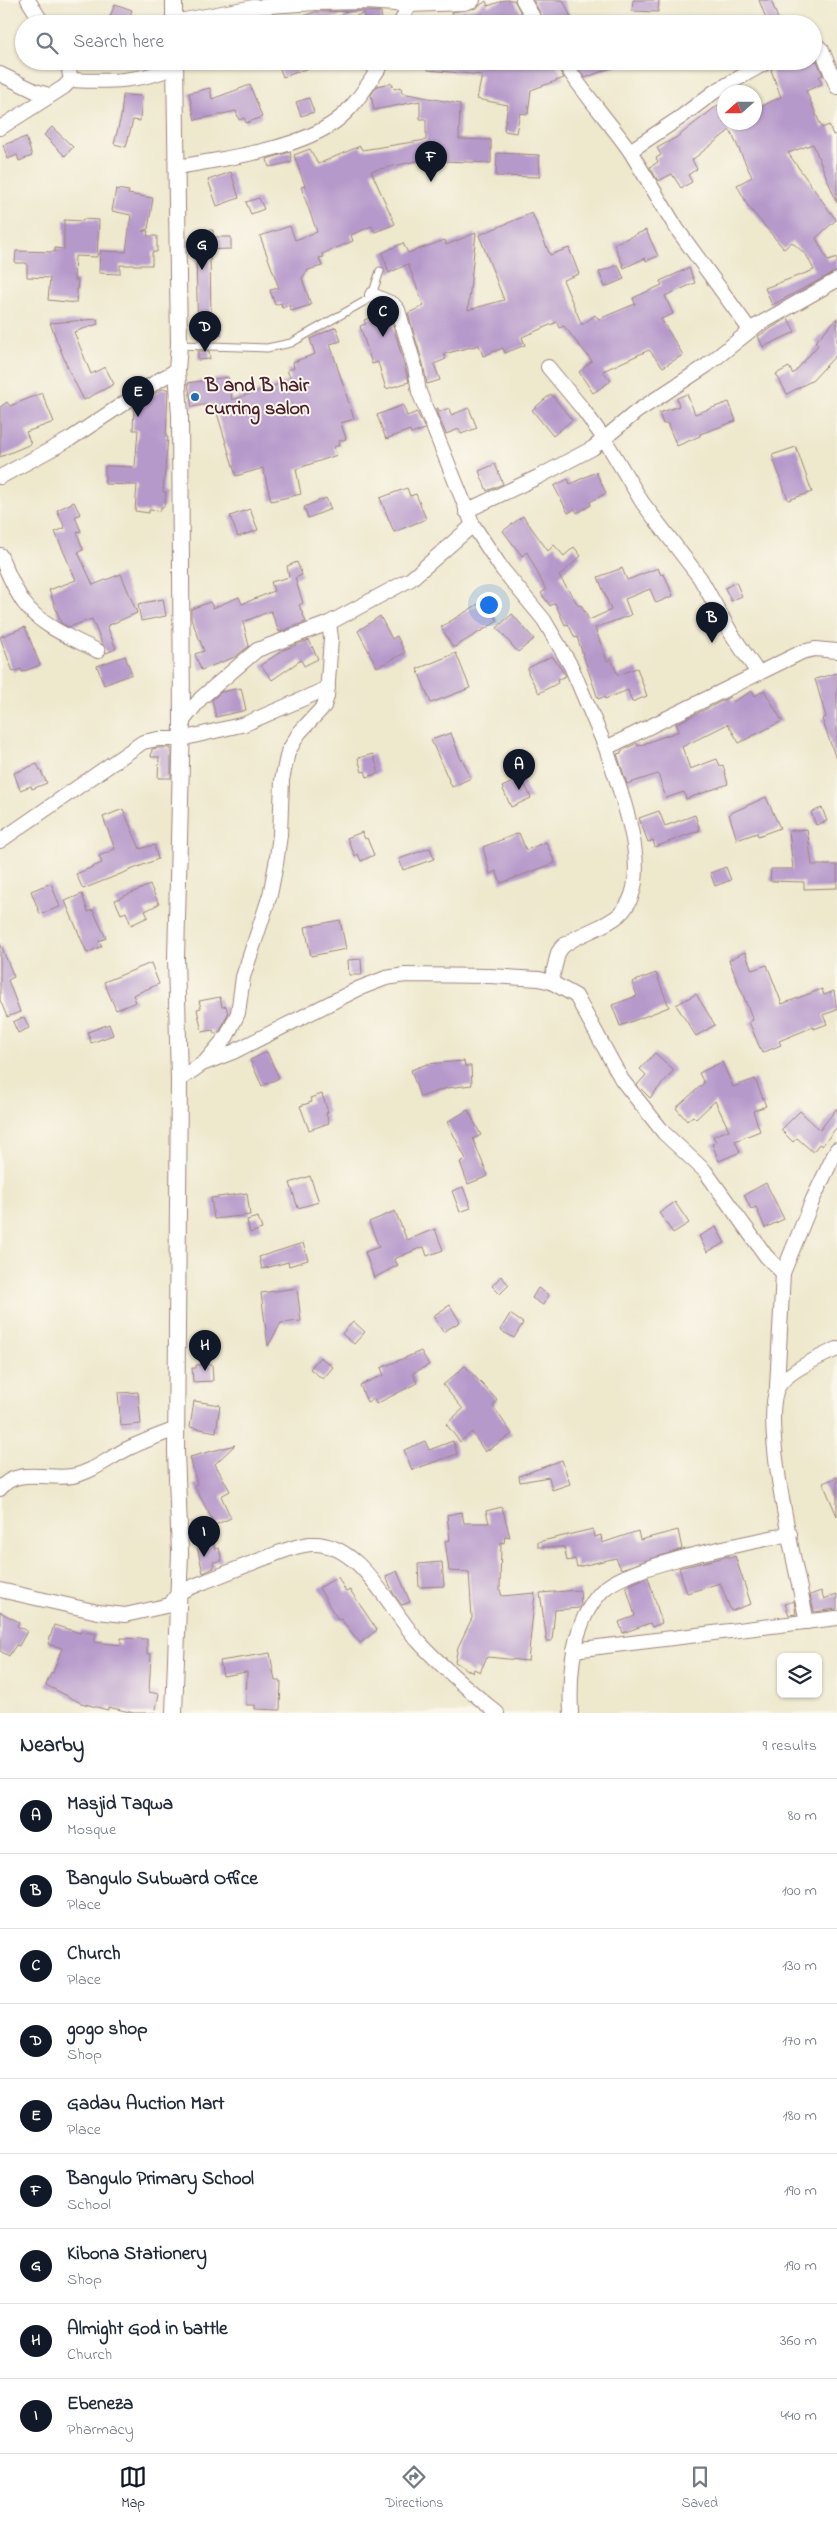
<!DOCTYPE html>
<style>
body{margin:0;font-family:"Indie Flower",sans-serif;background:#f2f2f3;color:#1f2937}
.controls{position:absolute;right:15px;bottom:15px;display:grid;overflow:hidden;border-radius:8px;box-shadow:0 1px 4px #0004}
.controls button{width:45px;height:45px;display:grid;place-items:center;padding:0;border:0;border-bottom:1px solid #e0e1e3;background:#fff;color:#1f2937;font:25px sans-serif}
.compass{position:absolute;left:717px;top:85px;width:45px;height:45px;border-radius:50%;background:#fff;box-shadow:0 1px 4px #0004;rotate:249deg}
.you{position:absolute;left:488px;top:604px;width:18px;height:18px;margin:-12px;border:4px solid #fff;border-radius:50%;background:#1a73e8;box-shadow:0 0 0 8px #1a73e833}
.badge{display:grid;place-items:center;width:32px;height:32px;border-radius:50%;background:#111827;color:#fff;font-size:16px;font-weight:700}
.pin{position:absolute;translate:-50% -41px;filter:drop-shadow(0 1px 2px #0008)}
.pin::after{content:'';position:absolute;top:26px;width:18px;height:15px;background:inherit;clip-path:polygon(0 0,100% 0,50% 100%)}
.list{margin:0;padding:0;list-style:none}
h2{display:flex;justify-content:space-between;align-items:center;height:65px;margin:0;padding:0 20px;font-size:21px}
h2 small{font-size:16px;font-weight:400;color:#747a83}
.list li{display:grid;grid-template-columns:32px 1fr auto;gap:15px;align-items:center;box-sizing:border-box;height:75px;padding:0 20px;border-top:1px solid #e0e1e3}
.list b{display:block;font-size:19px;white-space:nowrap}
.list p{margin:0;font-size:16px;white-space:nowrap;color:#747a83}
.list em{font-size:16px;font-style:normal;color:#747a83}
.icon{flex:none;width:28px;height:28px;fill:none;stroke:currentColor;stroke-width:2;stroke-linecap:round;stroke-linejoin:round}
.map{position:relative;flex:none;width:837px;height:1713px;overflow:hidden}
.search{position:absolute;background:#fff;box-shadow:0 1px 4px #0004;left:15px;right:15px;top:15px;height:55px;display:flex;align-items:center;gap:12px;box-sizing:border-box;padding:0 18px;border-radius:28px;color:#747a83;font-size:19px}
.sheet{height:740px;background:#fff}
nav{display:flex;justify-content:space-around;align-items:center;box-sizing:border-box;height:70px;border-top:1px solid #e0e1e3;background:#fff;font-size:14px;color:#747a83}
nav a{display:grid;justify-items:center;gap:2px}
nav .on{color:#111827}
.map>svg:first-child{display:block}
.building{fill:#b699cb}
.lines{fill:none;stroke-linecap:round;stroke-linejoin:round}
.service-casing{stroke:#9c847c;stroke-width:9}
.minor-casing{stroke:#9c847c;stroke-width:16}
.tertiary-casing{stroke:#9c847c;stroke-width:18}
.service{stroke:#fff;stroke-width:7}
.minor{stroke:#fff;stroke-width:14}
.tertiary{stroke:#fff;stroke-width:16}
.poi-dot{fill:#1f6fb2;stroke:#fbf7ec;stroke-width:2}
.labels{text-anchor:middle;dominant-baseline:central;stroke-width:4;stroke-linejoin:round;paint-order:stroke}
.poi-label{font-size:20px;font-weight:bold;fill:#4a1f2b;stroke:#fbf7ec;text-anchor:start}
</style>
<div class="map">
<svg width="837" height="1713" viewBox="0 0 837 1713">
<rect width="100%" height="100%" fill="#fbf7ec"/>
<filter id="ink" filterUnits="userSpaceOnUse"><feTurbulence type="fractalNoise" baseFrequency=".02" numOctaves="2"/><feDisplacementMap in="SourceGraphic" scale="10" xChannelSelector="R" yChannelSelector="G"/><feConvolveMatrix kernelMatrix="1 2 1 2 8 2 1 2 1" color-interpolation-filters="sRGB"/></filter>
<filter id="wash" filterUnits="userSpaceOnUse"><feTurbulence type="fractalNoise" baseFrequency=".0096" numOctaves="4" result="noise"/><feDisplacementMap in="SourceGraphic" scale="20" xChannelSelector="R" yChannelSelector="G"/><feGaussianBlur stdDeviation="1.12" result="paint"/><feColorMatrix in="noise" values="0 0 0 0 0 0 0 0 0 0 0 0 0 0 0 0 0 1.4 0 .05"/><feComposite in="paint" operator="in"/></filter>
<g filter="url(#wash)">
<rect width="100%" height="100%" fill="#eee8cd"/>
<g id="blocks">
<!-- building -->
<g class="building">
<polygon points="505,0 514,0 527,24 486,24 483,14 457,24 452,12 476,8 486,1 488,6"/>
<polygon points="533,0 563,0 574,24 546,24"/>
<polygon points="633,0 659,0 658,12 632,11"/>
<polygon points="759,0 771,0 780,24 768,24"/>
<polygon points="115,4 132,10 128,22 124,21 122,24 107,24"/>
<polygon points="366,11 381,12 382,24 364,24 364,13 345,20 343,15 316,24 286,24 286,21 315,12"/>
<polygon points="277,61 322,61 323,63 283,77"/>
<polygon points="428,61 554,61 564,78 531,90 528,114 520,113 516,133 504,131 508,105 477,99 482,75 428,70"/>
<polygon points="574,61 625,61 625,62 585,78"/>
<polygon points="784,61 817,61 823,75 819,77 822,84 806,91 822,128 829,125 833,135 837,134 837,203 813,144 788,153 836,220 816,238 828,261 837,258 837,271 772,305 765,288 814,270 807,256 792,242 784,249 748,206 737,185 752,177 730,130 692,160 697,169 688,175 692,182 681,188 672,174 658,181 650,167 658,162 656,158 661,155 657,148 677,137 718,105 724,122 754,122 754,115 760,112 758,108 781,97 771,70"/>
<polygon points="392,83 394,89 401,87 402,93 460,104 459,139 491,140 491,163 421,160 371,171 395,224 375,232 372,226 351,235 353,241 322,254 324,257 319,258 322,266 308,270 302,278 311,305 291,311 289,305 282,308 281,303 275,305 270,290 279,288 260,236 290,226 295,240 317,232 301,187 305,186 294,155 310,149 318,164 360,146 362,150 426,140 426,119 420,119 420,101 374,110 371,95 377,86"/>
<polygon points="250,85 262,117 246,123 244,118 239,120 236,111 195,120 189,93 210,88 212,99"/>
<polygon points="123,95 142,96 140,121 133,120 126,147 114,144 121,117"/>
<polygon points="309,98 314,112 301,116 296,102"/>
<polygon points="52,127 73,147 65,156 44,135"/>
<polygon points="26,137 32,156 19,161 17,155 8,159 3,145"/>
<polygon points="290,152 292,162 269,167 267,159"/>
<polygon points="497,153 539,155 540,177 496,176"/>
<polygon points="231,172 239,198 217,206 208,180"/>
<polygon points="116,189 129,191 128,194 153,198 148,229 142,231 148,231 147,236 157,236 157,252 152,252 152,265 120,265 120,274 99,273 100,251 126,252 131,215 112,211"/>
<polygon points="259,198 264,209 251,214 246,202"/>
<polygon points="532,213 550,255 569,248 579,274 563,280 582,325 595,315 599,319 635,304 633,298 662,285 660,281 689,268 695,283 665,296 673,314 661,319 683,355 663,367 649,350 603,371 611,381 593,393 579,372 592,361 564,326 559,328 557,322 522,337 525,345 505,353 503,348 483,356 479,345 444,354 446,359 434,364 440,380 427,384 423,364 408,313 424,306 408,264 389,273 382,253 403,243 408,253 445,240 446,245 476,233 468,310 504,300 479,235"/>
<polygon points="83,219 99,220 97,257 75,256 74,280 78,280 76,303 48,300 50,278 27,277 27,263 15,263 16,251 55,252 55,248 64,249 64,220 83,221"/>
<polygon points="200,230 213,230 213,237 231,237 231,249 200,250"/>
<polygon points="646,230 658,256 646,261 645,258 624,268 614,244"/>
<polygon points="196,253 210,253 211,322 221,322 221,335 208,336 209,341 198,340"/>
<polygon points="618,265 624,279 605,287 599,272"/>
<polygon points="383,313 384,316 390,314 409,382 386,389 378,362 372,364 360,326 366,324 364,320"/>
<polygon points="788,318 795,332 763,347 758,336"/>
<polygon points="837,318 837,354 813,380 787,394 776,374 789,367 793,374 818,345 815,342"/>
<polygon points="97,319 98,324 74,332 91,374 105,367 114,384 84,400 69,371 50,323"/>
<polygon points="336,327 341,341 330,344 354,419 341,423 346,439 339,441 340,445 334,447 337,455 296,469 301,494 271,501 263,468 236,476 214,403 192,407 188,383 228,377 232,400 291,380 287,370 294,368 293,362 315,354 310,339"/>
<polygon points="198,351 209,351 210,359 198,360"/>
<polygon points="162,389 168,389 166,437 168,437 163,492 166,492 164,507 161,507 160,511 149,510 149,513 135,511 137,485 105,484 105,466 135,467 138,430 133,430 134,407"/>
<polygon points="42,393 54,422 26,432 31,444 0,457 0,407 7,402 10,406"/>
<polygon points="551,394 572,420 553,436 532,410"/>
<polygon points="687,394 695,414 729,402 736,421 700,434 700,436 677,446 667,423 663,424 659,413 679,406 677,398"/>
<polygon points="403,405 407,416 417,412 425,429 411,434 410,430 386,439 377,415"/>
<polygon points="438,408 439,412 449,408 451,415 469,408 477,428 461,434 459,429 446,434 435,409"/>
<polygon points="796,447 812,492 788,500 772,455"/>
<polygon points="495,464 503,484 487,491 479,471"/>
<polygon points="596,472 606,493 590,502 591,505 577,513 575,509 568,513 554,486 568,479 570,484"/>
<polygon points="407,488 410,496 416,494 426,519 394,532 380,498"/>
<polygon points="326,498 331,509 308,518 304,507"/>
<polygon points="74,502 80,514 75,517 81,531 77,532 83,550 78,552 93,585 121,574 137,613 107,626 116,649 106,653 92,619 69,627 61,623 49,590 76,580 55,532 65,528 57,510"/>
<polygon points="250,509 258,530 238,537 230,516"/>
<polygon points="523,516 548,551 554,545 564,556 574,547 581,556 559,576 579,606 581,605 589,620 611,610 598,577 622,568 627,580 658,568 661,575 664,574 673,596 656,603 650,589 625,599 631,615 595,628 607,661 611,659 618,675 637,668 647,696 632,702 628,690 605,699 604,697 598,699 577,637 575,638 568,624 565,625 555,603 550,606 541,593 546,590 527,552 522,556 503,531"/>
<polygon points="297,562 302,575 295,578 303,603 299,605 306,622 279,632 271,611 243,622 249,646 235,657 201,670 195,654 204,651 191,618 191,609 210,602 213,608 239,597 242,604 274,591 271,582 289,577 287,566"/>
<polygon points="736,582 742,596 731,601 725,588"/>
<polygon points="163,599 166,616 141,621 138,604"/>
<polygon points="485,600 498,621 453,648 441,627"/>
<polygon points="512,614 534,639 518,652 497,628"/>
<polygon points="380,616 392,639 397,636 405,653 377,667 358,631"/>
<polygon points="25,627 40,665 22,672 21,669 13,672 0,637"/>
<polygon points="309,640 318,659 304,666 301,660 272,680 261,665 283,650"/>
<polygon points="456,653 470,688 431,703 417,669"/>
<polygon points="125,656 132,674 104,685 97,666"/>
<polygon points="552,656 566,676 557,680 558,683 539,693 528,673 528,668"/>
<polygon points="837,673 837,756 835,756 822,719 826,717 815,679"/>
<polygon points="241,688 246,710 216,717 212,700 221,692"/>
<polygon points="764,690 782,721 739,743 728,724 682,747 690,769 717,759 720,766 723,765 728,784 686,799 684,792 666,798 658,774 627,784 617,754 621,753 621,751 637,743 638,746 679,731 676,724 730,697 733,702 752,691 755,696"/>
<polygon points="451,733 461,760 462,759 471,778 452,787 431,740"/>
<polygon points="159,748 171,748 171,778 158,778 159,757 151,757 152,749"/>
<polygon points="373,754 379,773 367,777 365,771 362,772 358,758"/>
<polygon points="37,764 47,783 32,789 31,786 20,790 14,773"/>
<polygon points="522,778 531,798 511,807 502,787"/>
<polygon points="766,797 780,828 758,836 757,833 737,840 729,814"/>
<polygon points="822,808 827,821 816,825 811,812"/>
<polygon points="123,809 140,849 154,845 158,859 83,889 76,874 102,863 99,856 115,849 103,817"/>
<polygon points="659,811 665,826 695,815 700,830 655,847 653,840 648,842 639,818"/>
<polygon points="807,829 812,865 837,865 837,888 804,889 804,882 770,881 771,869 793,869 789,831"/>
<polygon points="362,832 365,839 367,838 374,855 361,861 358,854 355,856 347,838"/>
<polygon points="519,833 526,850 546,842 555,863 501,883 496,871 490,874 483,847"/>
<polygon points="430,848 434,859 403,870 399,859"/>
<polygon points="726,867 731,880 715,886 710,873"/>
<polygon points="51,883 60,907 40,914 31,891"/>
<polygon points="150,885 159,904 145,911 148,917 131,925 126,912 121,914 115,900"/>
<polygon points="82,894 88,912 93,910 106,938 99,941 102,946 87,953 65,901"/>
<polygon points="340,920 346,949 311,956 305,927"/>
<polygon points="0,943 14,977 8,980 20,1012 7,1017 0,1000"/>
<polygon points="745,952 752,970 767,965 782,1004 822,989 824,995 834,991 837,1010 823,1015 827,1024 814,1029 813,1027 779,1041 781,1045 762,1053 749,1022 753,1020 729,960"/>
<polygon points="361,959 362,975 349,975 348,960"/>
<polygon points="151,963 159,984 133,995 136,1002 116,1010 104,982"/>
<polygon points="656,973 669,1007 620,1026 612,1005 637,996 632,982"/>
<polygon points="696,994 715,1025 696,1036 676,1005"/>
<polygon points="220,997 222,1007 226,1006 228,1014 220,1031 214,1034 213,1030 202,1032 197,1009 201,1008 199,1001"/>
<polygon points="24,1017 29,1028 18,1033 13,1022"/>
<polygon points="109,1024 113,1035 91,1043 88,1032"/>
<polygon points="267,1052 279,1078 262,1086 250,1060"/>
<polygon points="655,1053 674,1070 650,1098 637,1085 646,1075 640,1069"/>
<polygon points="464,1061 465,1066 471,1066 472,1085 447,1088 420,1097 411,1070 427,1064"/>
<polygon points="722,1062 733,1087 755,1079 766,1106 753,1111 760,1131 735,1141 740,1152 719,1161 712,1144 716,1142 713,1136 729,1130 715,1101 696,1119 693,1116 687,1121 676,1108 704,1083 699,1073"/>
<polygon points="322,1094 328,1112 326,1113 329,1123 309,1130 300,1106 312,1102 310,1098"/>
<polygon points="837,1108 837,1127 822,1146 819,1144 813,1152 797,1138 793,1142 781,1130 800,1111 820,1130"/>
<polygon points="468,1110 481,1135 473,1139 488,1176 468,1184 460,1162 466,1159 447,1122"/>
<polygon points="310,1176 319,1202 298,1208 290,1183"/>
<polygon points="766,1183 784,1219 765,1228 756,1207 751,1209 744,1195"/>
<polygon points="463,1187 471,1208 460,1212 452,1191"/>
<polygon points="247,1193 250,1215 214,1219 211,1198"/>
<polygon points="675,1202 689,1223 673,1233 659,1213"/>
<polygon points="395,1211 407,1240 435,1229 443,1250 427,1256 424,1247 420,1248 394,1259 398,1265 374,1278 365,1252 379,1247 369,1222"/>
<polygon points="258,1217 262,1229 250,1233 247,1220"/>
<polygon points="716,1227 725,1243 707,1252 699,1236"/>
<polygon points="303,1243 308,1260 289,1266 288,1262 262,1269 259,1257"/>
<polygon points="501,1276 509,1285 500,1294 492,1286"/>
<polygon points="297,1288 301,1321 281,1323 268,1346 261,1293"/>
<polygon points="538,1288 549,1295 543,1305 532,1298"/>
<polygon points="450,1305 460,1322 443,1332 433,1316"/>
<polygon points="510,1314 523,1323 514,1338 500,1330"/>
<polygon points="353,1321 365,1332 354,1344 342,1334"/>
<polygon points="421,1351 429,1365 413,1373 417,1383 376,1404 374,1399 367,1402 360,1385 384,1375 381,1368"/>
<polygon points="320,1357 333,1367 323,1379 310,1369"/>
<polygon points="212,1364 213,1381 193,1382 192,1368 196,1368 196,1365"/>
<polygon points="465,1366 497,1400 493,1406 512,1434 485,1452 472,1432 460,1442 446,1424 463,1409 443,1385"/>
<polygon points="138,1392 141,1424 121,1426 118,1393"/>
<polygon points="194,1401 220,1405 216,1432 190,1427"/>
<polygon points="425,1441 429,1450 453,1441 457,1454 412,1470 404,1450"/>
<polygon points="235,1445 215,1464 230,1491 221,1496 231,1518 215,1525 194,1485 197,1484 190,1457"/>
<polygon points="562,1460 570,1484 552,1490 549,1477 520,1482 519,1476"/>
<polygon points="837,1477 837,1516 823,1483"/>
<polygon points="502,1507 510,1537 505,1536 504,1543 501,1542 500,1590 502,1596 535,1593 528,1661 487,1657 480,1672 474,1669 473,1673 455,1662 458,1647 472,1618 469,1572 449,1571 445,1541 450,1540 447,1515 462,1512 464,1523 489,1523 486,1511"/>
<polygon points="208,1521 215,1549 219,1548 222,1561 213,1562 214,1568 203,1573 192,1524"/>
<polygon points="593,1529 595,1537 601,1535 602,1543 638,1531 640,1540 678,1530 682,1549 621,1569 616,1558 577,1567 575,1559 567,1561 564,1547 538,1547 538,1542"/>
<polygon points="729,1556 730,1558 735,1556 751,1604 731,1611 720,1583 687,1593 679,1568"/>
<polygon points="442,1562 444,1586 419,1587 418,1564"/>
<polygon points="397,1571 410,1602 402,1605 393,1593 386,1576"/>
<polygon points="338,1577 346,1592 350,1590 377,1630 360,1643 341,1619 338,1620 319,1588"/>
<polygon points="648,1577 662,1623 652,1627 650,1623 623,1633 619,1622 635,1616 626,1586"/>
<polygon points="580,1590 581,1604 579,1608 555,1610 552,1641 547,1641 540,1593"/>
<polygon points="821,1591 824,1599 837,1594 837,1609 814,1612 810,1595"/>
<polygon points="794,1601 796,1614 789,1615 785,1604"/>
<polygon points="0,1612 19,1622 17,1626 27,1631 19,1646 16,1645 9,1656 0,1651"/>
<polygon points="54,1625 80,1633 81,1631 96,1634 94,1642 121,1645 121,1638 147,1639 147,1654 151,1654 149,1692 159,1694 155,1713 134,1713 108,1707 108,1710 81,1703 46,1685 51,1673 53,1673 62,1648 48,1644"/>
<polygon points="270,1653 275,1681 281,1681 280,1710 255,1709 255,1705 246,1705 247,1672 223,1676 220,1661"/>
</g>
</g>
</g>
<g filter="url(#ink)">
<use href="#blocks" fill-opacity="0" stroke="#9c847c" stroke-width="1"/>
<g class="lines">
<!-- service casing -->
<g class="service-casing">
<polyline id="service" points="180,345 267,348 291,343 367,300 372,295 380,271"/>
</g>
<!-- minor casing -->
<g class="minor-casing">
<g id="minor">
<polyline points="28,0 43,24"/>
<polyline points="523,0 537,24"/>
<polyline points="174,22 254,7 316,3 366,2 409,5 464,3 473,0"/>
<polyline points="400,24 409,5"/>
<polyline points="813,42 822,50 837,87"/>
<path d="M563,61C583,93 608,120 630,151L681,117L714,92L769,61"/>
<polyline points="0,74 35,91 49,95"/>
<path d="M71,80C108,82 140,82 175,67"/>
<polyline points="0,128 64,87 71,80 67,61"/>
<polyline points="630,151 677,229 750,330"/>
<path d="M178,167C225,158 297,150 336,121C356,106 369,82 384,61"/>
<polyline points="372,295 393,304 398,310 415,367 419,392 473,525 502,569 544,620 571,666 606,748 802,652 815,649 837,651"/>
<polyline points="548,367 582,408 605,440 642,502 700,578 731,633 758,673"/>
<polyline points="0,477 70,439 159,380 177,370"/>
<polyline points="466,511 540,476 593,448 636,412 706,366 756,326 837,280"/>
<path d="M0,555C7,571 14,589 24,603C42,627 72,638 98,651"/>
<polyline points="182,722 201,698 257,650 329,623 411,579 473,525"/>
<polyline points="0,841 143,742 158,739 181,739 245,724 328,688"/>
<path d="M551,982L558,953L562,947C578,933 603,929 619,915C658,880 619,790 606,748"/>
<polyline points="205,1062 227,1036 238,1013 243,977 270,895 276,864 280,835 282,780 288,752 299,733 324,706 327,696 331,638 329,623"/>
<polyline points="179,1080 202,1064 233,1052 360,988 386,978 405,975 490,976 539,979 551,982 576,996 622,1080 664,1133 705,1171 766,1256 783,1273"/>
<polyline points="777,1387 783,1273 813,1199 837,1149"/>
<path d="M0,1489C16,1467 48,1480 72,1476C91,1473 109,1458 127,1449C143,1441 160,1435 176,1429"/>
<path d="M0,1590L98,1612L125,1615L170,1605L179,1592C209,1580 238,1568 268,1557C281,1552 296,1545 311,1544C361,1541 390,1611 419,1642C442,1667 470,1691 497,1713"/>
<path d="M807,1622C798,1576 761,1427 777,1389C784,1373 821,1356 837,1349"/>
<polyline points="574,1650 837,1618"/>
<path d="M571,1713C569,1672 572,1622 602,1591C628,1564 749,1543 790,1534"/>
</g>
</g>
<!-- tertiary casing -->
<g class="tertiary-casing">
<g id="tertiary">
<polyline points="174,24 174,0"/>
<polyline points="174,1713 180,1553 176,1452 179,1080 176,958 182,722 180,416 177,370 179,345 175,61"/>
</g>
</g>
<!-- service -->
<use href="#service" class="service"/>
<!-- minor -->
<use href="#minor" class="minor"/>
<!-- tertiary -->
<use href="#tertiary" class="tertiary"/>
</g>
</g>
<!-- markers -->
<circle class="poi-dot" cx="195" cy="397" r="5"/>
<g class="labels">
<!-- poi labels -->
<g class="poi-label">
<text x="205" y="386">B and B hair<tspan x="205" dy="23">curring salon</tspan></text>
</g>
</g>
</svg>
<div class="controls">
<button><svg class="icon" aria-label="layers" viewBox="0 0 24 24"><path d="M12 4l9 5-9 5-9-5zM3 14l9 5 9-5"/></svg></button>
</div>
<svg class="compass" viewBox="-18 -18 36 36"><path d="M0-13l5 13h-10z" fill="#e53935"/><path d="M0 13l5-13h-10z" fill="#747a83"/></svg>
<div class="you"></div>
<div class="pin badge" style="left:519px;top:790px">A</div>
<div class="pin badge" style="left:712px;top:643px">B</div>
<div class="pin badge" style="left:383px;top:337px">C</div>
<div class="pin badge" style="left:205px;top:352px">D</div>
<div class="pin badge" style="left:138px;top:417px">E</div>
<div class="pin badge" style="left:431px;top:182px">F</div>
<div class="pin badge" style="left:202px;top:270px">G</div>
<div class="pin badge" style="left:205px;top:1371px">H</div>
<div class="pin badge" style="left:204px;top:1557px">I</div>
<div class="search"><svg class="icon" aria-label="search" viewBox="0 0 24 24"><circle cx="10" cy="10" r="6"/><path d="M15 15l6 6"/></svg>Search here</div>
</div>
<section class="sheet">
<h2>Nearby<small>9 results</small></h2>
<ul class="list">
<li><span class="badge">A</span><div><b>Masjid Taqwa</b><p>Mosque</p></div><em>80 m</em></li>
<li><span class="badge">B</span><div><b>Bangulo Subward Office</b><p>Place</p></div><em>100 m</em></li>
<li><span class="badge">C</span><div><b>Church</b><p>Place</p></div><em>130 m</em></li>
<li><span class="badge">D</span><div><b>gogo shop</b><p>Shop</p></div><em>170 m</em></li>
<li><span class="badge">E</span><div><b>Gadau Auction Mart</b><p>Place</p></div><em>180 m</em></li>
<li><span class="badge">F</span><div><b>Bangulo Primary School</b><p>School</p></div><em>190 m</em></li>
<li><span class="badge">G</span><div><b>Kibona Stationery</b><p>Shop</p></div><em>190 m</em></li>
<li><span class="badge">H</span><div><b>Almight God in battle</b><p>Church</p></div><em>360 m</em></li>
<li><span class="badge">I</span><div><b>Ebeneza</b><p>Pharmacy</p></div><em>440 m</em></li>
</ul>
</section>
<nav>
<a class="on"><svg class="icon" aria-label="map" viewBox="0 0 24 24"><path d="M3 6l6-2 6 2 6-2v14l-6 2-6-2-6 2zM9 4v14M15 6v14"/></svg>Map</a>
<a><svg class="icon" aria-label="directions" viewBox="0 0 24 24"><path d="M12 3l9 9-9 9-9-9zM9 14v-3h6M13 9l2 2-2 2"/></svg>Directions</a>
<a><svg class="icon" aria-label="saved" viewBox="0 0 24 24"><path d="M7 4h10v16l-5-4-5 4z"/></svg>Saved</a>
</nav>
